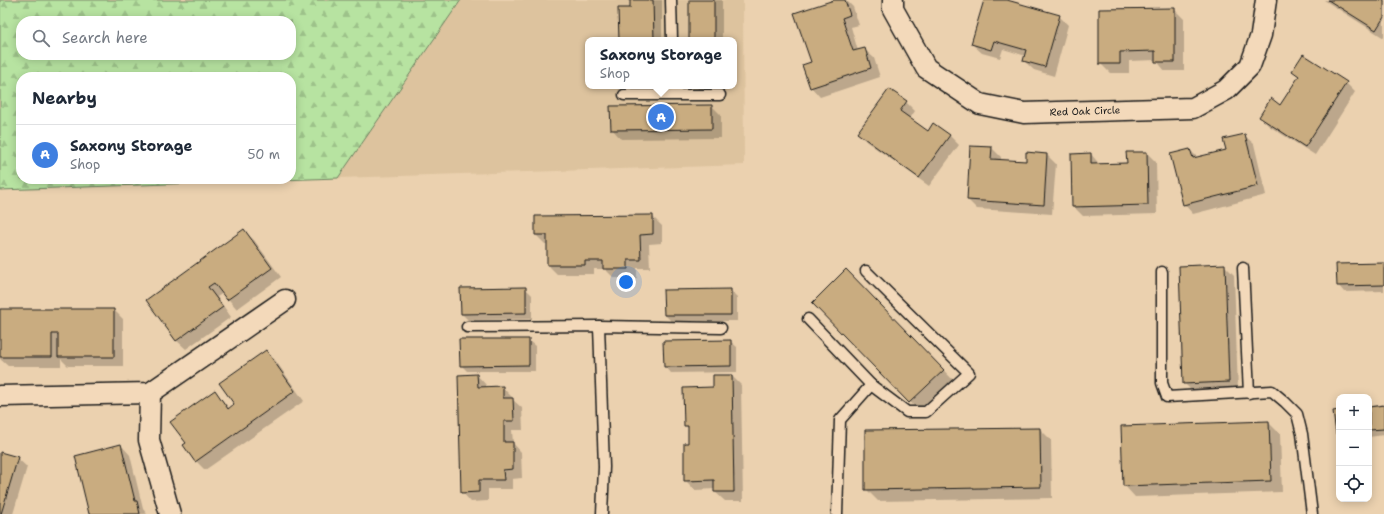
<!DOCTYPE html>
<meta charset="utf-8">
<style>
body{margin:0;font-family:"Shantell Sans",sans-serif;background:#f2f2f3;color:#1f2937}
.controls{position:absolute;right:12px;bottom:12px;display:grid;overflow:hidden;border-radius:8px;box-shadow:0 2px 10px #0003}
.controls button{width:36px;height:36px;display:grid;place-items:center;padding:0;border:0;border-bottom:1px solid #e0e1e3;background:#fff;color:#1f2937;font:20px sans-serif}
.you{position:absolute;left:626px;top:282px;width:14px;height:14px;margin:-10px;border:3px solid #fff;border-radius:50%;background:#1a73e8;box-shadow:0 0 0 6px #1a73e833}
.badge{display:grid;place-items:center;width:26px;height:26px;border-radius:50%;background:#c8321e;color:#fff;font-size:13px;font-weight:700}
.pin{position:absolute;translate:-50% -50%;border:2px solid #fff;box-shadow:0 1px 4px #0006}
.popup{position:absolute;left:585px;top:37px;width:152px;height:52px;box-sizing:border-box;display:grid;place-content:center;border-radius:8px;background:#fff;filter:drop-shadow(0 1px 3px #0005);font-size:13px;white-space:nowrap;color:#747a83}
.popup b{font-size:15px;color:#1f2937}
.popup::after{content:'';position:absolute;left:50%;top:100%;margin-left:-8px;border:8px solid transparent;border-top-color:#fff}
.list{margin:0;padding:0;list-style:none}
h2{display:flex;justify-content:space-between;align-items:center;height:52px;margin:0;padding:0 16px;font-size:17px}
h2 small{font-size:13px;font-weight:400;color:#747a83}
.list li{display:grid;grid-template-columns:26px 1fr auto;gap:12px;align-items:center;box-sizing:border-box;height:60px;padding:0 16px;border-top:1px solid #e0e1e3}
.list b{display:block;font-size:15px;white-space:nowrap}
.list p{margin:0;font-size:13px;white-space:nowrap;color:#747a83}
.list em{font-size:13px;font-style:normal;color:#747a83}
.icon{flex:none;width:22px;height:22px;fill:none;stroke:currentColor;stroke-width:2;stroke-linecap:round;stroke-linejoin:round}
.map{position:relative;flex:none;width:1384px;height:514px;overflow:hidden}
.search{position:absolute;background:#fff;box-shadow:0 2px 10px #0003;left:16px;top:16px;width:280px;height:44px;display:flex;align-items:center;gap:10px;box-sizing:border-box;padding:0 14px;border-radius:16px;color:#747a83;font-size:15px}
.panel{position:absolute;background:#fff;box-shadow:0 2px 10px #0003;left:16px;top:72px;width:280px;height:112px;border-radius:16px}
.map>svg:first-child{display:block}
.built{fill:#ddc39e;fill-rule:evenodd}
.forest{fill:url(#forest-firs);stroke:#6a805e;fill-rule:evenodd}
.shadow{fill:#0003}
.building{fill:#c9ac80;stroke:#1c1c1c}
.lines{fill:none;stroke-linecap:round;stroke-linejoin:round}
.service-casing{stroke:#1c1c1c;stroke-width:13}
.minor-casing{stroke:#1c1c1c;stroke-width:23}
.service{stroke:#f3d9ba;stroke-width:10}
.minor{stroke:#f3d9ba;stroke-width:20}
.labels{text-anchor:middle;dominant-baseline:central;stroke-width:3;stroke-linejoin:round;paint-order:stroke}
.street-label{font-size:10px;fill:#1c1c1c;stroke:#f3d9ba}
</style>
<div class="map">
<svg width="1384" height="514" viewBox="0 0 1384 514">
<defs>
<pattern id="forest-firs" width="22" height="20" patternUnits="userSpaceOnUse"><rect width="22" height="20" fill="#b7e3a1"/><path d="M5 1l3.5 6h-7zM16 11l3.5 6h-7z" fill="#9dc28a"/></pattern>
</defs>
<rect width="100%" height="100%" fill="#ebd1af"/>
<filter id="ink" filterUnits="userSpaceOnUse"><feTurbulence type="fractalNoise" baseFrequency=".025" numOctaves="2"/><feDisplacementMap in="SourceGraphic" scale="8" xChannelSelector="R" yChannelSelector="G"/><feConvolveMatrix kernelMatrix="1 2 1 2 8 2 1 2 1" color-interpolation-filters="sRGB"/></filter>
<g filter="url(#ink)">
<!-- built -->
<path class="built" d="M461,0H743L744,165L338,178ZM588,40H734V86H588Z"/>
<!-- forest -->
<path class="forest" d="M0,0H461L338,178L0,190ZM21,21H291V55H21ZM21,77H291V179H21Z"/>
<!-- shadow -->
<g class="shadow">
<polygon points="631,0 662,0 662,40 620,40 631,9"/>
<rect x="690" y="0" width="32" height="40"/>
<polygon points="837,0 846,0 853,7 859,25 851,27 858,51 864,49 874,58 880,77 820,97 811,87"/>
<polygon points="985,0 1004,0 1059,16 1068,25 1054,76 1034,70 1024,61 1026,56 1003,49 1000,58 982,53 972,44"/>
<polygon points="1324,0 1384,0 1384,38"/>
<polygon points="1174,9 1184,19 1184,71 1165,71 1156,60 1129,61 1129,73 1110,73 1100,63"/>
<polygon points="1293,71 1346,83 1355,92 1315,155 1269,126 1260,117 1281,106 1299,77"/>
<polygon points="696,86 722,86 722,90 699,90"/>
<polygon points="906,102 915,111 909,120 928,133 934,124 950,136 959,145 929,186 867,142 858,133"/>
<polygon points="712,106 721,115 721,138 621,139 612,129"/>
<polygon points="1244,135 1254,144 1266,195 1193,214 1184,204 1190,150 1198,158 1227,151"/>
<polygon points="992,148 1001,157 1001,161 1027,162 1046,154 1056,164 1052,214 977,209 968,200"/>
<polygon points="1147,153 1156,162 1157,214 1083,216 1073,206 1091,154 1100,165 1128,164"/>
<polygon points="652,216 662,226 662,243 649,244 650,268 637,268 637,278 614,278 605,269 594,269 594,274 557,274 548,265 548,244 545,244 536,235 536,217"/>
<polygon points="244,231 254,240 281,277 237,309 223,293 217,297 231,317 186,349 176,340 148,300"/>
<polygon points="1384,264 1384,291 1344,292 1338,285"/>
<polygon points="1224,265 1234,275 1238,391 1194,393 1184,383"/>
<polygon points="858,282 955,382 922,414 813,303"/>
<polygon points="525,288 532,295 532,319 468,320 462,314"/>
<polygon points="730,290 737,297 737,321 671,321 665,315"/>
<polygon points="0,310 114,310 123,319 123,366 68,366 61,359 61,366 8,366 0,359"/>
<polygon points="528,340 535,346 535,371 467,371 461,365"/>
<polygon points="730,341 737,347 737,372 671,373 665,366"/>
<polygon points="266,351 275,360 304,401 205,470 196,461 187,444 215,392 230,409 235,405"/>
<polygon points="477,375 486,385 486,388 502,387 512,397 512,399 522,408 523,430 512,430 513,443 521,452 522,478 512,479 512,489 488,489 488,501 471,502 462,492"/>
<polygon points="732,376 741,385 743,501 725,501 715,492 715,489 695,490 685,480 689,444 689,429 685,425 714,388"/>
<polygon points="1384,406 1384,435 1369,437 1369,408"/>
<polygon points="1268,422 1280,434 1282,492 1135,497 1124,485"/>
<polygon points="1040,429 1051,440 1052,498 878,501 866,489"/>
<polygon points="121,445 130,455 143,509 147,514 90,514"/>
<polygon points="0,453 17,458 27,467 13,514 0,514"/>
</g>
<!-- building -->
<g class="building">
<polygon points="630,0 653,0 654,40 619,40 618,8 630,8"/>
<rect x="689" y="0" width="25" height="40"/>
<polygon points="834,0 845,0 850,15 842,18 853,51 865,48 871,68 810,88 802,65 811,62 794,13"/>
<polygon points="984,0 1007,0 1060,15 1045,67 1023,61 1026,50 994,41 991,50 971,44"/>
<polygon points="1328,0 1384,0 1384,17 1376,30"/>
<polygon points="1175,8 1175,62 1155,62 1155,51 1120,52 1120,64 1099,64 1099,9"/>
<polygon points="1303,54 1347,82 1305,147 1259,117 1271,98 1280,105 1299,76 1292,71"/>
<polygon points="889,89 907,101 900,111 928,131 933,123 950,135 919,178 857,133"/>
<polygon points="712,105 712,129 611,130 610,106"/>
<polygon points="1245,134 1258,186 1183,205 1170,154 1190,149 1193,158 1226,150 1223,139"/>
<polygon points="970,146 992,147 991,159 1026,161 1026,152 1047,154 1044,205 967,200"/>
<polygon points="1126,152 1147,152 1148,205 1072,207 1071,154 1091,153 1091,164 1127,163"/>
<polygon points="653,215 653,234 640,235 641,260 628,260 628,269 603,269 603,261 585,261 585,265 547,265 547,235 535,235 535,216"/>
<polygon points="244,229 272,268 227,300 214,283 208,287 223,307 176,341 146,300"/>
<polygon points="1384,263 1384,285 1337,286 1336,264"/>
<polygon points="1225,264 1229,382 1183,384 1179,266"/>
<polygon points="846,269 944,370 909,403 812,303"/>
<polygon points="526,287 526,313 461,314 460,288"/>
<polygon points="731,289 731,315 664,315 663,290"/>
<polygon points="0,309 114,309 114,357 58,357 58,334 52,334 52,357 0,357"/>
<polygon points="459,339 529,339 529,365 460,366"/>
<polygon points="731,340 731,366 664,367 663,341"/>
<polygon points="266,350 295,391 195,462 183,445 186,443 170,422 215,390 228,409 234,404 219,383"/>
<polygon points="477,374 478,387 503,386 503,398 513,398 514,421 504,421 504,442 513,442 513,469 503,470 504,480 479,480 479,492 461,493 458,375"/>
<polygon points="713,375 732,375 734,492 714,492 714,480 684,481 684,443 688,443 688,426 684,426 683,388 713,387"/>
<polygon points="1384,405 1384,429 1369,430 1369,407"/>
<polygon points="1339,410 1339,434 1336,434 1333,411"/>
<polygon points="1269,421 1271,481 1123,486 1121,426"/>
<polygon points="1040,428 1041,487 865,490 865,430"/>
<polygon points="121,444 135,501 137,501 140,514 89,514 75,456"/>
<polygon points="0,452 18,457 1,514 0,514"/>
</g>
<g class="lines">
<!-- service casing -->
<g class="service-casing">
<g id="service">
<polyline points="671,0 672,40"/>
<polyline points="624,95 720,95"/>
<polyline points="1243,268 1249,393"/>
<polyline points="1162,272 1162,383 1167,397 1272,391 1285,402 1297,414 1302,434 1312,514"/>
<polyline points="808,319 871,385"/>
<polyline points="599,326 604,467 602,514"/>
<polyline points="467,327 599,326 721,328"/>
<polyline points="837,514 840,420 871,385 907,412 926,412 969,373 866,271"/>
</g>
</g>
<!-- minor casing -->
<g class="minor-casing">
<g id="minor">
<polyline points="893,0 893,9 926,68 980,104 1024,113 1193,108 1226,90 1250,66 1261,35 1266,0"/>
<polyline points="150,393 149,440 170,514"/>
<polyline points="0,396 150,393 285,300"/>
</g>
</g>
<!-- service -->
<use href="#service" class="service"/>
<!-- minor -->
<use href="#minor" class="minor"/>
</g>
</g>
<g class="labels">
<!-- street labels -->
<g class="street-label">
<text transform="translate(1085 111) rotate(-2)">Red Oak Circle</text>
</g>
</g>
</svg>
<div class="controls">
<button>+</button>
<button>−</button>
<button><svg class="icon" aria-label="locate" viewBox="0 0 24 24"><circle cx="12" cy="12" r="6"/><path d="M12 2v4M12 18v4M2 12h4M18 12h4"/></svg></button>
</div>
<div class="you"></div>
<div class="pin badge" style="left:661px;top:117px;background:#3f7fe0">A</div>
<div class="popup"><b>Saxony Storage</b>Shop</div>
<div class="search"><svg class="icon" aria-label="search" viewBox="0 0 24 24"><circle cx="10" cy="10" r="6"/><path d="M15 15l6 6"/></svg>Search here</div>
<section class="panel">
<h2>Nearby<small></small></h2>
<ul class="list">
<li><span class="badge" style="background:#3f7fe0">A</span><div><b>Saxony Storage</b><p>Shop</p></div><em>50 m</em></li>
</ul>
</section>
</div>
